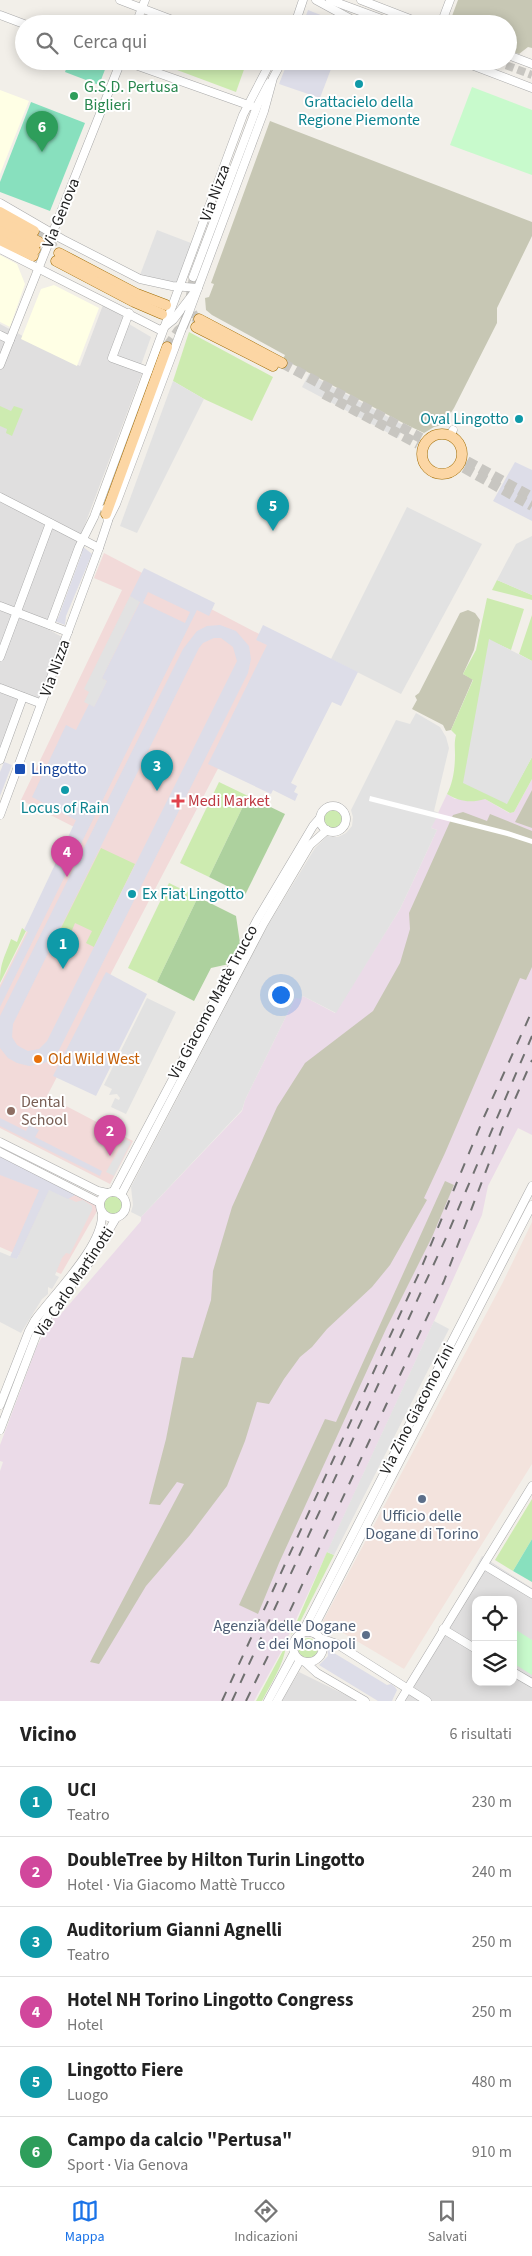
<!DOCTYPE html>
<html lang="it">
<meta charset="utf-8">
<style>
body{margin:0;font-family:"Source Sans 3",sans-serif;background:#f6f6f6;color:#222}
.controls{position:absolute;right:15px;bottom:15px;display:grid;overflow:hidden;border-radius:10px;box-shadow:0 2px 12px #0003}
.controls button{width:45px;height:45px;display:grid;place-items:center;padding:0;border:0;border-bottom:1px solid #e0e0e0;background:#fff;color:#222;font:25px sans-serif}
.you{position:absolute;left:280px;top:994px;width:18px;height:18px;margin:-12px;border:4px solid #fff;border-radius:50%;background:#1a73e8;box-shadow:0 0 0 8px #1a73e833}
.badge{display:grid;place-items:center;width:32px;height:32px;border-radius:50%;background:#1a73e8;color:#fff;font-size:16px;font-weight:700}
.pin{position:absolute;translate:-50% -41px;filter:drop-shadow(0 1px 2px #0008)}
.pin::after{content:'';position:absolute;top:26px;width:18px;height:15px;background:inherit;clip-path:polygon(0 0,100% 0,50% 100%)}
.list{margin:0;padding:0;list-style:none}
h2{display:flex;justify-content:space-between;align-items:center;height:65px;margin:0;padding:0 20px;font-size:21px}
h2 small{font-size:16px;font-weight:400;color:#767676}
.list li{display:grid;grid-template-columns:32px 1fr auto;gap:15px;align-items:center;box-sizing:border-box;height:70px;padding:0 20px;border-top:1px solid #e0e0e0}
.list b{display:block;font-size:19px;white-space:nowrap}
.list p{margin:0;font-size:16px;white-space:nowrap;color:#767676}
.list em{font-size:16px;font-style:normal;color:#767676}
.icon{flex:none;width:28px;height:28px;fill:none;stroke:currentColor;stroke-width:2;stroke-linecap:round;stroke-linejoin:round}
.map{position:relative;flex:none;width:532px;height:1701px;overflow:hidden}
.search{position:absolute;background:#fff;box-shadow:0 2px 12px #0003;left:15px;right:15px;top:15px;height:55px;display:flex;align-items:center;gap:12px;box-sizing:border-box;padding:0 18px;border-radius:28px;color:#767676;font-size:19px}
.sheet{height:485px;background:#fff}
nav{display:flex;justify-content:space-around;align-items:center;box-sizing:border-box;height:70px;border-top:1px solid #e0e0e0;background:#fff;font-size:14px;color:#767676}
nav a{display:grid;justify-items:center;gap:2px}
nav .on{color:#1a73e8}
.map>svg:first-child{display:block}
.residential{fill:#e0dfdf;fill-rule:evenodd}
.commercial{fill:#f2dad9}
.industrial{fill:#ebdbe8}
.education{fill:#ffffe5}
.military{fill:#f3e3dd}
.construction{fill:#c7c7b4}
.grass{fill:#cdebb0}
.forest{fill:#add19e}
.park{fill:#c8facc}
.pitch{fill:#88e0be}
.parking{fill:#e2e2e2}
.plaza{fill:#dddde8;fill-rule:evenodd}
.pier{fill:#fff}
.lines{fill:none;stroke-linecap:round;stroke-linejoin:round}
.minor-tunnel{stroke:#c8c6c1;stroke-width:8;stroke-dasharray:8 4;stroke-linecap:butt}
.major-tunnel{stroke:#c8c6c1;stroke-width:10;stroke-dasharray:10 5;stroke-linecap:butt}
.minor-casing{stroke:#a9a9a9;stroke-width:9}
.major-casing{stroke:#a06b00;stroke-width:11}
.minor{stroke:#fff;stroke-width:8}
.major{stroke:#fcd6a4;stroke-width:10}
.rail{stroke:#707070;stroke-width:2;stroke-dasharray:10 10;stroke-linecap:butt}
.minor-bridge-casing{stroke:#a9a9a9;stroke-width:9;stroke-linecap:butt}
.minor-bridge{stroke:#fff;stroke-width:8}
.culture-dot{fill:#0f9aa8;stroke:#fff;stroke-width:2}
.leisure-dot{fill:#2e9e5b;stroke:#fff;stroke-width:2}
.transit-dot{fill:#1a4fb4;stroke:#fff;stroke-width:2}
.health-dot{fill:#e0444e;stroke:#fff;stroke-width:2}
.food-dot{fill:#e8710a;stroke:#fff;stroke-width:2}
.education-dot{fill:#8d6e63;stroke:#fff;stroke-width:2}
.service-dot{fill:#5c6f8a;stroke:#fff;stroke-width:2}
.labels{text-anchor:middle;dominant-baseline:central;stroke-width:4;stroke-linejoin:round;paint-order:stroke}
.leisure-label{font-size:16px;fill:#27864d;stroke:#fff;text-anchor:start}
.culture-label{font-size:16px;fill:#0d838f;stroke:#fff}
.street-label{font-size:16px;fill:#222;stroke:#fff}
.transit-label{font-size:16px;fill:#164399;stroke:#fff;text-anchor:start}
.health-label{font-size:16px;fill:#be3a42;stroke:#fff;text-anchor:start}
.food-label{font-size:16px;fill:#c56008;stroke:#fff;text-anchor:start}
.education-label{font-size:16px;fill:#785e54;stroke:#fff;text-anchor:start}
.service-label{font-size:16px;fill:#4e5e75;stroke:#fff}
</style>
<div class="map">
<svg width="532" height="1701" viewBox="0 0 532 1701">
<rect width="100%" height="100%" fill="#f2efe9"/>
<!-- residential -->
<g class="residential">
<polygon points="103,305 124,316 142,373 46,628 62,637 40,699 26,693 0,762 0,324 80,366"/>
<path d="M482,1556L532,1588V1701H402ZM476,1600H513V1682H476Z"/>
<polygon points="299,1672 358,1701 282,1701"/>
</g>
<!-- commercial -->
<g class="commercial">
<polygon points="104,553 282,646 47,1096 133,1141 110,1184 0,1128 0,985 78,829 21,800 122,590 94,578"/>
<polygon points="0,1153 100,1206 61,1274 0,1247"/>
</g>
<!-- industrial -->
<polygon class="industrial" points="532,779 532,1135 518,1128 488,1186 482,1215 442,1304 281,1652 254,1701 0,1701 0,1471 3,1462 0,1461 0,1445 37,1346 55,1314 61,1314 141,1221 141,1217 242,1111 245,1100 295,998 303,996 335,1013 400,909 437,830 431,828 447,794 455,799 485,799 509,813 514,812"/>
<!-- education -->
<g class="education">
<polygon points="0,90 29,101 0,174"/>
<polygon points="0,255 17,264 25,284 10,327 0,322"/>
<polygon points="54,285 99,308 77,366 21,339 41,289"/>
</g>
<!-- military -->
<polygon class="military" points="532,1222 532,1464 404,1669 323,1621 503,1282"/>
<!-- construction -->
<g class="construction">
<polygon points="458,0 532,0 532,48 528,47 519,54 508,50 508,24 449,24"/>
<polygon points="270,121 532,222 532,236 497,308 497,323 454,408 443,425 434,427 424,433 405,424 283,359 285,355 212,315 206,310 205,298 209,297 214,284 211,283"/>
<polygon points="468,610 475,613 480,620 474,650 463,674 473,679 451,730 446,731 443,725 412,709 417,700 415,696 419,693 460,613"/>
<polygon points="532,790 532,828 515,822"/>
<polygon points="463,812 487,821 490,814 532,831 532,967 526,980 520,978 445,1153 424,1198 427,1200 390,1265 372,1287 327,1329 312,1347 300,1357 284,1379 269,1404 257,1402 245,1441 227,1486 190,1535 146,1586 99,1664 90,1662 184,1484 177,1482 160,1505 149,1504 166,1439 182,1357 193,1358 211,1300 213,1271 232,1207 277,1107 305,1063 373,1011 400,963 410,929 409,913 453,815"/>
<polygon points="445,1181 454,1185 432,1237 386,1329 279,1563 258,1614 239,1605 325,1419 336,1422"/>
</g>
<!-- grass -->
<g class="grass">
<polygon points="148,13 177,24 144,24"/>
<polygon points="153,61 247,61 236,92"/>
<polygon points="189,332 273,377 252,421 204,399 173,381"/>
<polygon points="0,406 11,411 14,406 23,409 12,436 6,433 7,429 0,426"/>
<polygon points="497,580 532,595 532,600 492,590"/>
<path d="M487,598L524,609L511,650L489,640L506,804L532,757V779L514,812L510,813L485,799C471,803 460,802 447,794C453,783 455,768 455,755C455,748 454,743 456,735L451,730L473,680L463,674L476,650Z"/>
<polygon points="532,615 532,661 519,654"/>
<polygon points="219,782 248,796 209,877 180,863"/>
<circle cx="333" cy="820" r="10"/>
<polygon points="101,848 135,864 94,947 86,943 92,931 75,923 70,935 60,930"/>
<polygon points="169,883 198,897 157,982 128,968"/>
<path d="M22,928L26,931L0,983C0,962 5,957 11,939L17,942Z"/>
<circle cx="113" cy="1205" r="9"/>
<polygon points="532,1499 532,1539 513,1571 495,1560"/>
<polygon points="327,1552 334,1555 297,1628 291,1635"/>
<circle cx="308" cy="1648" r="10"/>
<path d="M286,1645C284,1665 271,1683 262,1701H256Z"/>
</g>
<!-- forest -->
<g class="forest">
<polygon points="248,796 285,814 245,895 209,877"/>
<polygon points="198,897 236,916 240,943 229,964 211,968 194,1001 157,982"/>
</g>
<!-- park -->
<g class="park">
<polygon points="472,87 532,110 532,175 450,145"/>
<polygon points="513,1628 532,1640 532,1675 513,1663"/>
</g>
<!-- pitch -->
<g class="pitch">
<polygon points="69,61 91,61 106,67 99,85 65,72"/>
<polygon points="31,102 85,123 50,211 0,192 0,182"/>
<polygon points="532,1539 532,1582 513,1571"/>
</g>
<!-- parking -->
<g class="parking">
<polygon points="157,230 191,243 177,284 140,275"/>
<polygon points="129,324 151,337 141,365 116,356"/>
<polygon points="309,374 405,426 398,438 302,387"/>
<polygon points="173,381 204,399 137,533 120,526"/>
<polygon points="407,507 482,544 401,694 331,659"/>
<polygon points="532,536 532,595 497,580 516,544"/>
<polygon points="130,596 140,601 102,678 107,681 94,707 84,702 89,692 84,689"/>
<polygon points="489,639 532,661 532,757 507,804 463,783"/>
<polygon points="416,713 440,727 446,737 449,748 434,811 439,813 431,828 437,830 400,909 336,1013 303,996 301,999 295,998 245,1100 242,1110 141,1217 131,1212 133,1205 131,1187 268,925 315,848 327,836 338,837 346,833 352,826 353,817 351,810 396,720 410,724"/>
<polygon points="147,998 176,1012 126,1114 111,1107 115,1098 119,1100 120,1098 117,1094 109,1095 112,1089 104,1085"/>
<polygon points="125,1139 131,1142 114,1176 106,1172"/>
<polygon points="49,1189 76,1202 83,1200 92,1206 92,1210 70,1254 66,1253 62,1258 55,1275 59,1277 52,1289 48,1287 48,1294 42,1299 21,1333 0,1322 0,1252 17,1259"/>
<polygon points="434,1321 449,1329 334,1555 327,1552"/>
</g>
<!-- plaza -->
<g class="plaza">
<polygon points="308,10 313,12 344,24 303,24"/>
<polygon points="288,61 334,61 320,98 279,84"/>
<polygon points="515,462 532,470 532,521 493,501"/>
<polygon points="82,546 92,554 66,616 65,625 54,621 58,618 82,553 80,551"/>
<path d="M144,568L215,603L209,616L197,610L0,1007V988L28,932L24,930L76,820L32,797L66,725L76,730L89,704L94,707L107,681L102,678L140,602L130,596ZM148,592L190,612L185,623L143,603Z"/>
<path d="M220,625L236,631L249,646L251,659L248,673L57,1054L50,1061L41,1064L29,1066L17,1063L8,1058L0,1048V1016L183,649L197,631L207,626ZM214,638H221L233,647L237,661L47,1041L39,1049L28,1051L22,1048L17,1045L12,1037L13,1024L199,648L203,643Z"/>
<polygon points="263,625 358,672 341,706 332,702 291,783 297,786 294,792 298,794 295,801 273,790 271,794 208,764 267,645 256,640"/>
<polygon points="4,762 12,765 0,796 0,772"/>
<polygon points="106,972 147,994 96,1096 53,1076"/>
<polygon points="0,1118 26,1131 29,1125 39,1130 35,1137 102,1171 100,1176 0,1126"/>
<polygon points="0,1156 77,1194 68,1199 49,1190 17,1259 10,1257 39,1190 0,1175"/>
<polygon points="331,1643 331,1650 334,1653 387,1685 391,1684 395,1687 397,1690 392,1701 378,1701 319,1665 328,1656 327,1644"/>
</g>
<!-- pier -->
<polygon class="pier" points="370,796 508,831 532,839 532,844 507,836 369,801"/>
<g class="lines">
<!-- minor-tunnel -->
<g class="minor-tunnel">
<polyline points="495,61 532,75"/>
<polyline points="193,277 189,301 195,317"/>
</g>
<!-- major-tunnel -->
<g class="major-tunnel">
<polyline points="34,231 52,245 54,250"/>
<polyline points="166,305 199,319"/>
<polyline points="166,315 196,327"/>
<polyline points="167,347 179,330 186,326"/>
<polyline points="282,363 421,438"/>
<polyline points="324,394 418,444"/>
<polyline points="467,461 532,497"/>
<polyline points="464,468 532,506"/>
</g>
<!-- minor casing -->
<g class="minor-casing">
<g id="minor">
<polyline points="120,0 183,24"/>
<polyline points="316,0 360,24"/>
<polyline points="330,0 395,24"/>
<polyline points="361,0 423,24"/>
<polyline points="0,15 24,24"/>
<polyline points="136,24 145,0"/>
<polyline points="295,24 303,0"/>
<polyline points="441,24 450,0"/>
<polyline points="508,55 532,64"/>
<polyline points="124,61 251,106"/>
<polyline points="461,61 532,88"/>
<polyline points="0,203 62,239 140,279 172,286 198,288"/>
<polyline points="0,249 162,331"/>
<polyline points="193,277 258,104 269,83"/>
<polyline points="189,312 264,111 273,78 282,61"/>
<polyline points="129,313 112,358 148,371"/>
<polyline points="163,328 173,320 193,294"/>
<polyline points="0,335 10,340"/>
<polyline points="0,365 121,61"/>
<polyline points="450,435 453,430"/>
<polyline points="0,497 99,548"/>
<polyline points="108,520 116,504 181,331"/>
<polyline points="0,606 68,632"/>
<polyline points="50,625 79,547 94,517 243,115 271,61"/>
<polyline points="0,657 50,523"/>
<polyline points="0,688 37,702"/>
<polyline points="0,760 23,697"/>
<circle cx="333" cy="819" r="13"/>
<polyline points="0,815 99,548 108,521 105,509"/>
<polyline points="0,1142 98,1191 107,1193"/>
<polyline points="0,1152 100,1203"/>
<circle cx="113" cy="1205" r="13"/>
<polyline points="113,1192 257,920 313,826 320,818"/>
<polyline points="121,1195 264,923 310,845 327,830"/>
<path d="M0,1405L29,1331L35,1320C54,1294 104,1245 102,1213"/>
<polyline points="0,1430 37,1333 49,1314 92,1259 116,1218"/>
<polyline points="484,1565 532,1594"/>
<polyline points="443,1629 476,1649"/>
<circle cx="308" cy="1647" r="15"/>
<polyline points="302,1633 532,1186"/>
<polyline points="314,1633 315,1625 532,1205"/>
<polyline points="320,1638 337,1644 427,1701"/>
<polyline points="305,1662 317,1673 365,1701"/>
<polyline points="513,1672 532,1683"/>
<polyline points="268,1701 294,1653"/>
<polyline points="277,1701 300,1660"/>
<polyline points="400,1701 532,1486"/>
</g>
</g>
<!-- major casing -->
<g class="major-casing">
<g id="major">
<polyline points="0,212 34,231"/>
<polyline points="0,221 39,242"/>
<polyline points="0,231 35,250"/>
<polyline points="0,240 33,256"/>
<polyline points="59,253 137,294 166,305"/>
<polyline points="56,261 134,302 162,314"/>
<polyline points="199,319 282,363"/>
<polyline points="196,327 273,366"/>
<circle cx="442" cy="454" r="20"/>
<polyline points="106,514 167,347"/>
</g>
</g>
<!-- minor -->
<use href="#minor" class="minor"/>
<!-- major -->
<use href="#major" class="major"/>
<!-- rail -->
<g class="rail">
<polyline points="222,1701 420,1271 484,1117 532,1011"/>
<polyline points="232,1701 445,1240 532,1036"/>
<polyline points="246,1701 288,1615 444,1281 502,1129 532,1060"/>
</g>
<!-- minor-bridge casing -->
<g class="minor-bridge-casing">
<polyline id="minor-bridge" points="181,331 189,312"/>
</g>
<!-- minor-bridge -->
<use href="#minor-bridge" class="minor-bridge"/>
</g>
<!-- markers -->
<g class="culture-dot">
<circle cx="359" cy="84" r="5"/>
<circle cx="519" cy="419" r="5"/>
<circle cx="65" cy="790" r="5"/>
<circle cx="132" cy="894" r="5"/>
</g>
<circle class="leisure-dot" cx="74" cy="96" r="5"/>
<rect class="transit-dot" x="14" y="763" width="12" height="12" rx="2.5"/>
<path class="health-dot" d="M175.5 793.5h5v5h5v5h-5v5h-5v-5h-5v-5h5z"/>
<circle class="food-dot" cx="38" cy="1059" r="5"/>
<circle class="education-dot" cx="11" cy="1111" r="5"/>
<g class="service-dot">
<circle cx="422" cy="1499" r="5"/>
<circle cx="366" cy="1635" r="5"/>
</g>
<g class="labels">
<!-- leisure labels -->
<g class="leisure-label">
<text x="84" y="87">G.S.D. Pertusa<tspan x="84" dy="18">Biglieri</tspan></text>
</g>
<!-- culture labels -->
<g class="culture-label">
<text x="359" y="102">Grattacielo della<tspan x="359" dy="18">Regione Piemonte</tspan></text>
<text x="509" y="419" text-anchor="end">Oval Lingotto</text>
<text x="65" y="808">Locus of Rain</text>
<text x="142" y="894" text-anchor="start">Ex Fiat Lingotto</text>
</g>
<!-- street labels -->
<g class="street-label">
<text transform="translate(215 193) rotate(-70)">Via Nizza</text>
<text transform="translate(61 213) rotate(-68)">Via Genova</text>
<text transform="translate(55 668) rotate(-70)">Via Nizza</text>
<text transform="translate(213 1002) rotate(-62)">Via Giacomo Mattè Trucco</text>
<text transform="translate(74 1282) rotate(-56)">Via Carlo Martinotti</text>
<text transform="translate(417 1409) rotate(-63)">Via Zino Giacomo Zini</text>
</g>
<!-- transit labels -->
<g class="transit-label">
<text x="31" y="769">Lingotto</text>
</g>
<!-- health labels -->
<g class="health-label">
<text x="188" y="801">Medi Market</text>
</g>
<!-- food labels -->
<g class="food-label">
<text x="48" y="1059">Old Wild West</text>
</g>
<!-- education labels -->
<g class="education-label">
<text x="21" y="1102">Dental<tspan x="21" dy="18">School</tspan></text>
</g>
<!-- service labels -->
<g class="service-label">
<text x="422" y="1516">Ufficio delle<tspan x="422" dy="18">Dogane di Torino</tspan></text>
<text x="356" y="1626" text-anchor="end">Agenzia delle Dogane<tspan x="356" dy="18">e dei Monopoli</tspan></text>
</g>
</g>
</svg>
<div class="controls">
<button><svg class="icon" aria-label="locate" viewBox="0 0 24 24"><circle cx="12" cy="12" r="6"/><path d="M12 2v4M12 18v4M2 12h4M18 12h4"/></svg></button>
<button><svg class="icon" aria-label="layers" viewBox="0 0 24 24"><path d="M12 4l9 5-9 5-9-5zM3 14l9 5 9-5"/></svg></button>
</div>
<div class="you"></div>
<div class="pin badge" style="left:63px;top:969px;background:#0f9aa8">1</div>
<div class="pin badge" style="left:110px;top:1156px;background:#d1479c">2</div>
<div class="pin badge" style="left:157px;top:791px;background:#0f9aa8">3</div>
<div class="pin badge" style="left:67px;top:877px;background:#d1479c">4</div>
<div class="pin badge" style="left:273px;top:531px;background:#0f9aa8">5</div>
<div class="pin badge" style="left:42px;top:152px;background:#2e9e5b">6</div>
<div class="search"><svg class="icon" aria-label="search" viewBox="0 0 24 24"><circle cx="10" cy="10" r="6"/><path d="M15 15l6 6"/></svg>Cerca qui</div>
</div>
<section class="sheet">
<h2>Vicino<small>6 risultati</small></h2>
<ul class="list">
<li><span class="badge" style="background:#0f9aa8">1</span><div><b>UCI</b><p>Teatro</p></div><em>230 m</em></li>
<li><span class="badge" style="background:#d1479c">2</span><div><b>DoubleTree by Hilton Turin Lingotto</b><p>Hotel · Via Giacomo Mattè Trucco</p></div><em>240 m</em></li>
<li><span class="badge" style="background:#0f9aa8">3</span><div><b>Auditorium Gianni Agnelli</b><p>Teatro</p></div><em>250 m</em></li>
<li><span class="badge" style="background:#d1479c">4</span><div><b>Hotel NH Torino Lingotto Congress</b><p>Hotel</p></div><em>250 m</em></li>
<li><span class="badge" style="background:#0f9aa8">5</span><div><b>Lingotto Fiere</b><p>Luogo</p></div><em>480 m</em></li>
<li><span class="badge" style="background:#2e9e5b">6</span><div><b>Campo da calcio &quot;Pertusa&quot;</b><p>Sport · Via Genova</p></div><em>910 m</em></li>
</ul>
</section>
<nav>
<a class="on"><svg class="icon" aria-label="map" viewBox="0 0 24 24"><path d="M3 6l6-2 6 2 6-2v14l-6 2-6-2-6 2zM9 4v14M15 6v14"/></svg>Mappa</a>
<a><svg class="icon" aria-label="directions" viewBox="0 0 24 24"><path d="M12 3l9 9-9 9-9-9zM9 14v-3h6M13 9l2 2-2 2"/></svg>Indicazioni</a>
<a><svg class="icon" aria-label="saved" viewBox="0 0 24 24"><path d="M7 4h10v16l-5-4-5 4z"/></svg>Salvati</a>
</nav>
